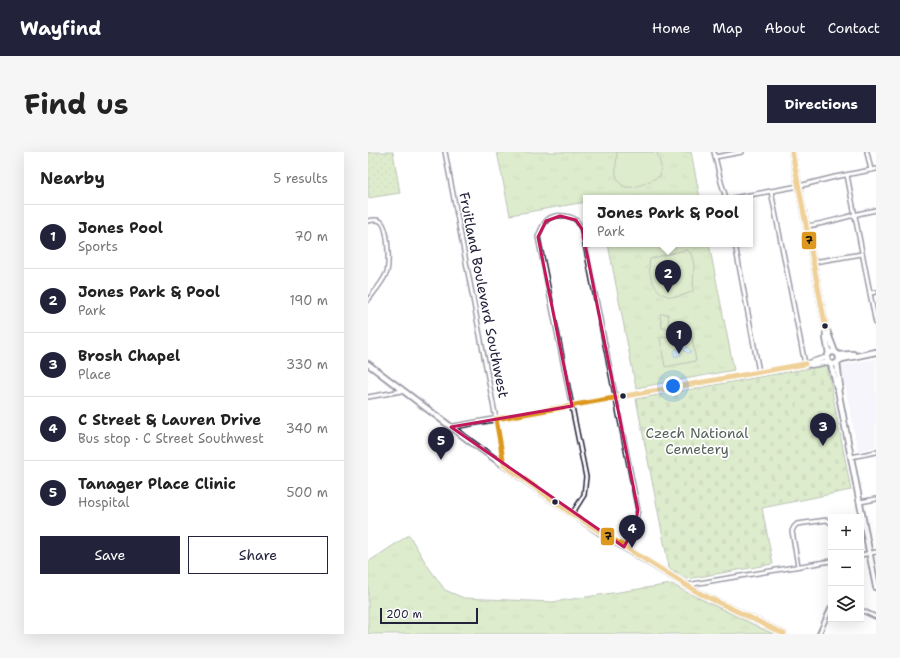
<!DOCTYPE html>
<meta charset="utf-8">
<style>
body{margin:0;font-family:"Shantell Sans",sans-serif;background:#f6f6f6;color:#222}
.controls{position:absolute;right:12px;bottom:12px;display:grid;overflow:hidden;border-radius:0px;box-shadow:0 4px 16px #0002}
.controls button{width:36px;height:36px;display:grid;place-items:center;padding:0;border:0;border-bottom:1px solid #e0e0e0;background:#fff;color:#222;font:20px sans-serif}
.scale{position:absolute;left:12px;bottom:10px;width:98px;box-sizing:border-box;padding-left:4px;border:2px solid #22223b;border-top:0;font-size:11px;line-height:14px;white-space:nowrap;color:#22223b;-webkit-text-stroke:3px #fff;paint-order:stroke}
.you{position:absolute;left:305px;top:234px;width:14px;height:14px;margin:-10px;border:3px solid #fff;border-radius:50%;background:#1a73e8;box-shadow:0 0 0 6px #1a73e833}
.badge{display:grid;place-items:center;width:26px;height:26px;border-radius:50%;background:#22223b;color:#fff;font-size:13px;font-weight:700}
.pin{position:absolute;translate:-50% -33px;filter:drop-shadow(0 1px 2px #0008)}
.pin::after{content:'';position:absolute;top:21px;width:14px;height:12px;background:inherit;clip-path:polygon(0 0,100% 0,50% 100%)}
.popup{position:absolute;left:215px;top:43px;width:170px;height:52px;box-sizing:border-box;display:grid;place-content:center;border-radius:0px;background:#fff;filter:drop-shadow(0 1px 3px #0005);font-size:13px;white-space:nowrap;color:#767676}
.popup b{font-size:15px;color:#222}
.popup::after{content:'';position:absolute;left:50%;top:100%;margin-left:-8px;border:8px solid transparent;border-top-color:#fff}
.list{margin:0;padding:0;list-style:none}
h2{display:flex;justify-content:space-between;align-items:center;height:52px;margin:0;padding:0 16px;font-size:17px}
h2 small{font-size:13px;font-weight:400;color:#767676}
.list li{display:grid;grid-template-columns:26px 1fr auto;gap:12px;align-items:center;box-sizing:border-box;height:64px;padding:0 16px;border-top:1px solid #e0e0e0}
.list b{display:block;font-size:15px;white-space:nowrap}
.list p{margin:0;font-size:13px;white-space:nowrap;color:#767676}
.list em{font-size:13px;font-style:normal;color:#767676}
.actions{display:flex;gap:8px;padding:12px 16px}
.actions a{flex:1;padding:9px 0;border:1px solid #22223b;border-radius:0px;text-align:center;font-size:14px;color:#22223b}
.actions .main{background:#22223b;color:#fff}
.icon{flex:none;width:22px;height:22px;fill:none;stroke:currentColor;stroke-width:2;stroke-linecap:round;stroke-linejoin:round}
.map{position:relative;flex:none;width:508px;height:482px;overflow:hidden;border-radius:0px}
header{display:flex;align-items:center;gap:24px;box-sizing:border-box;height:56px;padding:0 20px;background:#22223b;color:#fff}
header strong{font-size:19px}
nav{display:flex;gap:22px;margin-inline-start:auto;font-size:14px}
.intro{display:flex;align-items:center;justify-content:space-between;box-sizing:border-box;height:96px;padding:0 24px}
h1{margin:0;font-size:28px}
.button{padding:10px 18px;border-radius:0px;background:#22223b;color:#fff;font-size:14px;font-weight:700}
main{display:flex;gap:24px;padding:0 24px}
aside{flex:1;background:#fff;border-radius:0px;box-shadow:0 4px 16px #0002}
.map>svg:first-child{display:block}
.built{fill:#eae8f6}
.grass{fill:url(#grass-dots);stroke:#6b7b64}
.cemetery{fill:url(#cemetery-stones);stroke:#6b7b64}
.park{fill:url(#park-tufts);stroke:#6b7b64}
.pitch{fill:#b4d48e;stroke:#6b7b64}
.water{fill:url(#water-waves);stroke:#688cac}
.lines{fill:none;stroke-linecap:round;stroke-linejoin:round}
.minor-casing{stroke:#22223b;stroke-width:6}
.tertiary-casing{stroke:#22223b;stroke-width:7}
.secondary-casing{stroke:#22223b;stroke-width:8}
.minor{stroke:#fff;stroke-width:3}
.tertiary{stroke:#fff;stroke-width:4}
.secondary{stroke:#fff;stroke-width:4.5}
.bus-1-casing{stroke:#fff;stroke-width:8}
.bus-1{stroke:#dc981f;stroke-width:5}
.marked{fill:none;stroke:#c2185b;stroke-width:3;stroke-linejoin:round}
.bus-dot{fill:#22223b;stroke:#fff;stroke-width:1.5}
.labels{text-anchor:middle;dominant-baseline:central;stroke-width:3.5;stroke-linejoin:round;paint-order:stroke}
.street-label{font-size:14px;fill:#22223b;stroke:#fff}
.park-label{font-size:14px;fill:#556058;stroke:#fff}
.line-badge{stroke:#fff;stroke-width:1.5}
.pale-badge-label{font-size:11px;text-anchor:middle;font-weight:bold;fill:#111}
</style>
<header>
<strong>Wayfind</strong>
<nav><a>Home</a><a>Map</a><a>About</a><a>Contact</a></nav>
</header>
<div class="intro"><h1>Find us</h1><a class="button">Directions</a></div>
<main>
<aside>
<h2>Nearby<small>5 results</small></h2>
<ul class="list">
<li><span class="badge">1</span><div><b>Jones Pool</b><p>Sports</p></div><em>70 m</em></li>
<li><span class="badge">2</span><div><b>Jones Park &amp; Pool</b><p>Park</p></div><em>190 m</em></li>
<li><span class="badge">3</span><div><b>Brosh Chapel</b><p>Place</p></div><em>330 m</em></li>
<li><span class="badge">4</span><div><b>C Street &amp; Lauren Drive</b><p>Bus stop · C Street Southwest</p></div><em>340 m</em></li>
<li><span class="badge">5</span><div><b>Tanager Place Clinic</b><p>Hospital</p></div><em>500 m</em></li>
</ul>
<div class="actions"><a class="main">Save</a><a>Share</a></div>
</aside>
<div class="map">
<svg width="508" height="482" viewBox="0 0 508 482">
<defs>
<pattern id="grass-dots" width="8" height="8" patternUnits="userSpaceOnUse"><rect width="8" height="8" fill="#b4d48e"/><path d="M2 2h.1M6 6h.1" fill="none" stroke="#9ab67b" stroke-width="1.8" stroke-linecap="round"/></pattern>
<pattern id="cemetery-stones" width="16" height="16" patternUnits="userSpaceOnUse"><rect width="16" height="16" fill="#b4d48e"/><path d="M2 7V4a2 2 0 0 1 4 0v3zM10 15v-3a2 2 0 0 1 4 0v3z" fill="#9ab67b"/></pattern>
<pattern id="park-tufts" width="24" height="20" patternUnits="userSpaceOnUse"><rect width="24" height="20" fill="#b4d48e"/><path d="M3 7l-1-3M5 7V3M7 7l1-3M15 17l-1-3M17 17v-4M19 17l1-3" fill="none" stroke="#9ab67b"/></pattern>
<pattern id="water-waves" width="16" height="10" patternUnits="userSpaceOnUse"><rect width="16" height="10" fill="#96d3f7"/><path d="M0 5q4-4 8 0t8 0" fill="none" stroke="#81b5d5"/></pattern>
</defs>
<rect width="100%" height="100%" fill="#fff"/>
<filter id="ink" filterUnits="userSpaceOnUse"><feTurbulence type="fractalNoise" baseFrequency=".025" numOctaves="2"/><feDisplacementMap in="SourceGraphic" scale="8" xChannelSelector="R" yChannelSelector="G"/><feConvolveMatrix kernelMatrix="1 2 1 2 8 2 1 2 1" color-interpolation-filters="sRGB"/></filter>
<g filter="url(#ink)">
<!-- built -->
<polygon class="built" points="508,207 508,295 490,299 473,213"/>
<!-- grass -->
<polygon class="grass" points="0,0 25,0 32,41 0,46"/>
<!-- cemetery -->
<polygon class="cemetery" points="459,213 483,338 394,356 405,412 319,427 301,416 268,247"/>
<!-- park -->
<g class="park">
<polygon points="129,0 323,0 332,46 218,46 218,50 142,63"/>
<polygon points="240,92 341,92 366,218 268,236"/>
<polygon points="41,383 59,413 77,438 96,446 185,450 304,432 318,440 405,482 0,482 0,410"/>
</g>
<!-- pitch -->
<g class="pitch">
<path d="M249,0H289L293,14L292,24C279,30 253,47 248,22C247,16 249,7 249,0Z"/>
<path d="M318,98L323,101L326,113L325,139C317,143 309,146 300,144C285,140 279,120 282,107L308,100Z"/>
<polygon points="292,162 300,162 301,176 294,176"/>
<polygon points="323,180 328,209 297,215 292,186"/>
</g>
<!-- water -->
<polygon class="water" points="317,188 319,190 317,193 323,199 320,202 314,196 312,198 313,203 308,205 306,204 306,199 309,197"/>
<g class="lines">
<!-- minor casing -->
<g class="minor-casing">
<g id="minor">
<polyline points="77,0 128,267 136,313"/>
<polyline points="346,0 353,30 358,46"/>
<polyline points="499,0 503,18"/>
<polyline points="347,5 374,0"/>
<polyline points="479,23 508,172"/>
<polyline points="403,39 437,212"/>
<polyline points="365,46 431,34 467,25 508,17"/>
<path d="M0,69C4,68 8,67 12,69C21,74 21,111 19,120C15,130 7,139 0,148"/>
<path d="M439,74C462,71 485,62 508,58"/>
<polyline points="367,92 391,220"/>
<polyline points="446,110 494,102"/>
<polyline points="502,141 508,140"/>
<polyline points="0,245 34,239"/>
<polyline points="483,305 508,300"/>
<polyline points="492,350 508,347"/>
<path d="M204,362L216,343L218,325L170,85C172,79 174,73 179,68C186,62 202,62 209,69C211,71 212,75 214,77L270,358L267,374L256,395"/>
<polyline points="493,403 508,400"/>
<polyline points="430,414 424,379 426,375 429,372 459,368 463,371"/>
<polyline points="319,433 463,409"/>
<polyline points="493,458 508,465"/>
<polyline points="451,482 463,455"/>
</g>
</g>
<!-- tertiary casing -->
<g class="tertiary-casing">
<g id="tertiary">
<polyline points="437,212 444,213 461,210"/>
<polyline points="83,275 437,212 460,205"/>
</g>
</g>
<!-- secondary casing -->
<g class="secondary-casing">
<g id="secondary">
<polyline points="424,0 458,177 458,186 461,202"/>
<polyline points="459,179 467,200"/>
<circle cx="465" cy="206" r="6"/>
<polyline points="470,203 485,202"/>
<polyline points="471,209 474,207 508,200"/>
<polyline points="469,211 472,234 470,238"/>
<polyline points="0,212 103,290 204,362 231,380 333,442 416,482"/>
<polyline points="463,212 469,236 470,238 508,435"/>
</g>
</g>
<!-- minor -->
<use href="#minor" class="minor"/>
<!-- tertiary -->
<use href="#tertiary" class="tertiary"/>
<!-- secondary -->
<use href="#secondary" class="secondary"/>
<!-- bus-1 casing -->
<g class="bus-1-casing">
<g id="bus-1">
<polyline points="424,0 458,177"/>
<polyline points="416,482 333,442 318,433 204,362 136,313 128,267 437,212"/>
</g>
</g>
<!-- bus-1 -->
<use href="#bus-1" class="bus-1"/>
</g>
</g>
<!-- marked area -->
<path d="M0 0H508V482H0ZM192,64L208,68L214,77L270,358L267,374L256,395L83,275L204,254L170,85L178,69Z" fill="#fff" fill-opacity=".55" fill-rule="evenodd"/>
<path class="marked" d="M192,64L208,68L214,77L270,358L267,374L256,395L83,275L204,254L170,85L178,69Z"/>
<!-- markers -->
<g class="bus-dot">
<circle cx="457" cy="174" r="3.5"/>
<circle cx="255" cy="244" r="3.5"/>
<circle cx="187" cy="350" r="3.5"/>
</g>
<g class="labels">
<!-- street labels -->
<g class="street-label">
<text transform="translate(116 143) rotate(79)">Fruitland Boulevard Southwest</text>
</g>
<!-- park labels -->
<g class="park-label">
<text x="329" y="281">Czech National<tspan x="329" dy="16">Cemetery</tspan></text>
</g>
</g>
<g class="line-badge">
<rect x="433" y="79" width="16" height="19" rx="4" fill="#dc981f"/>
<rect x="232" y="375" width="15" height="19" rx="4" fill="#dc981f"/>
</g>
<g class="pale-badge-label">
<text x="441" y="92">7</text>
<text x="240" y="388">7</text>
</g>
</svg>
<div class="controls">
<button>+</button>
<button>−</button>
<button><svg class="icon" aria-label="layers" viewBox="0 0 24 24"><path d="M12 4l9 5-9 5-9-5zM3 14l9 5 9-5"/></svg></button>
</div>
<div class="scale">200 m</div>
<div class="you"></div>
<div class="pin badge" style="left:311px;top:202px">1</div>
<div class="pin badge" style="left:300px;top:141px">2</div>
<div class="popup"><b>Jones Park &amp; Pool</b>Park</div>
<div class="pin badge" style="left:455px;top:294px">3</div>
<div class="pin badge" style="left:264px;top:396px">4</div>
<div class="pin badge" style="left:73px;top:308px">5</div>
</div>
</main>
